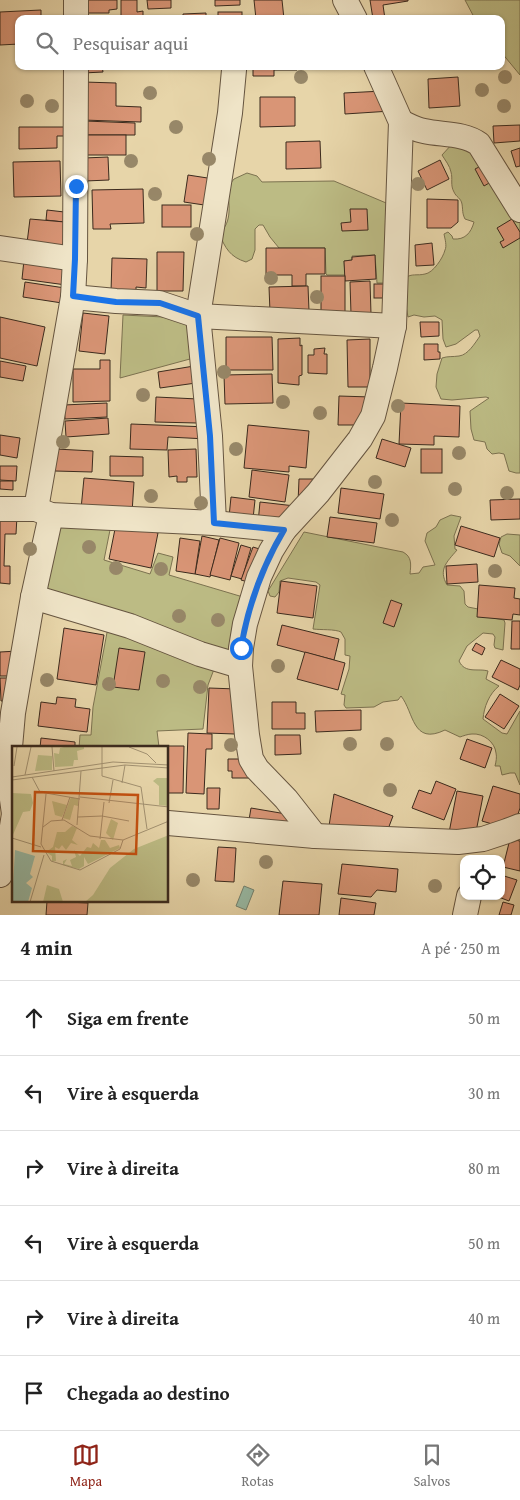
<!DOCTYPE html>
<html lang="pt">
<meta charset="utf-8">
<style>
body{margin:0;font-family:"Gentium Book Plus",serif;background:#f2f2f2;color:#222}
.controls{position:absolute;right:15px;bottom:15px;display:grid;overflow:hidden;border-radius:10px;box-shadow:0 1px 4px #0004}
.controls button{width:45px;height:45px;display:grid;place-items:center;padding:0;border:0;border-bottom:1px solid #e0e0e0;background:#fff;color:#222;font:25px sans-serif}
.stop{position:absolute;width:15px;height:15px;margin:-11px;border:4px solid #1a73e8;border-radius:50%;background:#fff}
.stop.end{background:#1a73e8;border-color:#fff;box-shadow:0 1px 5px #0008}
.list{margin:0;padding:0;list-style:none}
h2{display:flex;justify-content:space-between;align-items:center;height:65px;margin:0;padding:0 20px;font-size:21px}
h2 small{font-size:16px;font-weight:400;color:#767676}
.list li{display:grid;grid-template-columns:32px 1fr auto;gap:15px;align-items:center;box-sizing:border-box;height:75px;padding:0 20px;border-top:1px solid #e0e0e0}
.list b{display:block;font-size:19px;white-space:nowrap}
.list em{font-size:16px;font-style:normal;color:#767676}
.icon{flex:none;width:28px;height:28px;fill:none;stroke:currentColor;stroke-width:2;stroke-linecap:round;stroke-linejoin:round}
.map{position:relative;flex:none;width:520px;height:915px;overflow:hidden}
.search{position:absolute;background:#fff;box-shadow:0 1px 4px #0004;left:15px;right:15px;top:15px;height:55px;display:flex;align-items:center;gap:12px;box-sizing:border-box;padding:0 18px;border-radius:10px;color:#767676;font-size:19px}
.sheet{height:515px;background:#fff}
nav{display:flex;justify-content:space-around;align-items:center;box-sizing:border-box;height:70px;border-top:1px solid #e0e0e0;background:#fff;font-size:14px;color:#767676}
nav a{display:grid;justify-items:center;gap:2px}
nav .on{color:#8f2418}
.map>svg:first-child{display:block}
.green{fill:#bcbb84;stroke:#7c7250}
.water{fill:#97b9a4;stroke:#72806e}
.building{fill:#d99576;stroke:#3b2a1d}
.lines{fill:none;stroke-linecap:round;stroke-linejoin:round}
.minor-casing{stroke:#665540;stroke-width:26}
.minor{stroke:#efe4c7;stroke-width:24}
.tree{fill:#978768}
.route{stroke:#1a73e8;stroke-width:6}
.inset-road{fill:none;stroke:#a29171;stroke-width:1}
.view{fill:#c5500f;fill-opacity:0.15;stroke:#c5500f;stroke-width:2.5}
.inset-edge{fill:none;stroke:#3b2a1d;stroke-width:2.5}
</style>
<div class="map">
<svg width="520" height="915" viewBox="0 0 520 915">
<rect width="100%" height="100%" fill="#e7d5a9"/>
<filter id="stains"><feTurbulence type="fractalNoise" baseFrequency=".004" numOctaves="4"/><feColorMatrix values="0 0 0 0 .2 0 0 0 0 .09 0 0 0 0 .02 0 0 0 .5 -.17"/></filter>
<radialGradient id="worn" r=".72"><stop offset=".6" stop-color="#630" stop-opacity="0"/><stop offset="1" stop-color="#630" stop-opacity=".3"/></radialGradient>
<!-- green -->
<g class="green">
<polygon points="465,0 520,0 520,75 501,52 501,19 475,19"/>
<path d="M453,143L469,145L520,222V473H516L509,471L504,454L499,453L492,454L487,449L485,442L474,440L471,429L470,411L489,398L486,397L452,400L441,399L436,387L437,374L442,358C448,356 452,357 459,356C468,355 475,343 480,336L478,330H475L456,344L446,347L443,339L442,320L435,316L424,317L414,315L408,317L405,300V278C412,273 417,276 425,274C433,273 443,258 445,250C447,246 445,239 444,234L448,232L452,236L453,239C465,240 471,233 474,222L465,219C462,213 463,210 462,204C461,198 456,197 454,192C450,185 453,179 451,172C450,166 445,160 442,155Z"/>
<path d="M247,173L257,176L262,182L334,181L398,208L395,283H377L375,255L352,256V260L344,261L345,275H327L326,274L325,248H279L270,237L263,225H259L255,229V250L252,259L246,262C230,257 225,248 219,233C233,223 229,202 227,188L234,179Z"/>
<polygon points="123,315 184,318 201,356 120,378"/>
<path d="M451,515L461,517L454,536L455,549L457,550C447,562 438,569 447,585L460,586L464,591L465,604L468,607L478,609L488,617L504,620L505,623L503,650L495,648L494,645L495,637L493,634L483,633L467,646L459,661C465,674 478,668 488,671L486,679L499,686C489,694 484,707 483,719L502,733L507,734L520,711V785L515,773H510L502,775L500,766H495C496,762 497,757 496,753C495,742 483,733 472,734C468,734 463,736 460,737L445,730C412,746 414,712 401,696L398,700L383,702L374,707L346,708L344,705L345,695L341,694L349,669L350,656L345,655V639L341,632C335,629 321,630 313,629L320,585L316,582L288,578L280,581L279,592L275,597L270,596L268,591L304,532L403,552C412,557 411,564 410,574L419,573L423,567L435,565L425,541L427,533L436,527L440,520Z"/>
<polygon points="111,525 104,560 150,574 158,553 173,557 169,575 243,597 228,652 38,589 53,528"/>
<polygon points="507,534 520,535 520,566 510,556 502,553 499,544 501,537"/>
<polygon points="109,622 216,664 208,685 203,729 157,731 159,747 79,748 80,735 91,735 93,707"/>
</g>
<!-- water -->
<polygon class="water" points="244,886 254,890 246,910 236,906"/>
<!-- building -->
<g class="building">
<polygon points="85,0 117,0 117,9 109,10 109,13 85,13"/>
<polygon points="121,0 137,0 137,12 143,11 143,19 121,19"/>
<polygon points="147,0 171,0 171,8 148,9"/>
<polygon points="215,0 240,0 240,5 215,6"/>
<polygon points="254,0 282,0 284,19 256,19"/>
<polygon points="370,0 408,0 408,1 383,5 385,19 373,19"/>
<polygon points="41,10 41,19 19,19 19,44 0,45 0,12"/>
<rect x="218" y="12" width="24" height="7"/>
<polygon points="206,13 206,19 183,19 183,14"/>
<rect x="146" y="17" width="27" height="2"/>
<polygon points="83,66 102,66 103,72 83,73"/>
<polygon points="253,66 296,66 297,70 274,70 274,76 253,76"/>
<polygon points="458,77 460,106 429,108 428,79"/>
<polygon points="84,82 116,83 116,106 141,107 141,122 83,120"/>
<polygon points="383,91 391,111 345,114 344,93"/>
<polygon points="260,97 295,97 295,126 260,127"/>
<polygon points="85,121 135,123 135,135 85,135"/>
<polygon points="520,125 520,141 494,143 493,126"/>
<polygon points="19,127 70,127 70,136 57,136 57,148 19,149"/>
<rect x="85" y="135" width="41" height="20"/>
<polygon points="320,141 321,168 286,169 286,142"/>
<polygon points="520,148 520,166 516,167 511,151"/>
<polygon points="108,157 109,180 85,181 84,158"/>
<polygon points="440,160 449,179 427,190 418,171"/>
<polygon points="60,161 61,196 14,197 13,162"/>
<polygon points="487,163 496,179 484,186 475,169"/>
<polygon points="188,175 214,179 211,206 184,202"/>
<polygon points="143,189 144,223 110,224 111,229 93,229 92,190"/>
<polygon points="427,199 458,200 458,222 451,228 427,228"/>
<rect x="162" y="205" width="29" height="22"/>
<polygon points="350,209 367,209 368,230 342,231 341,223 351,222"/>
<polygon points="47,210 73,213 72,223 46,220"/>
<polygon points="30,219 65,222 63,247 27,243"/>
<polygon points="512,219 520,232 520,238 503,248 500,242 504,240 497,228"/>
<polygon points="432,243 434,265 416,266 415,245"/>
<polygon points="266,248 325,248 325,274 306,274 306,286 292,286 292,275 266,275"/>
<polygon points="157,252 184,252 183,291 157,291"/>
<polygon points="375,255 376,279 345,281 344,261 352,260 352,257"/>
<polygon points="112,258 147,259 146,288 136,287 136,292 111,292"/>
<polygon points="24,260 68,266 66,285 22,279"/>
<rect x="321" y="276" width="24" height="43"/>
<polygon points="370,281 371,314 351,314 350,282"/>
<polygon points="25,282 65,288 62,303 23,297"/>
<rect x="374" y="284" width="19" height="14"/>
<polygon points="308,286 309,311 270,312 269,287"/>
<polygon points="83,313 109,316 105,354 79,351"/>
<polygon points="0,317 45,327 37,366 0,358"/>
<polygon points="420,322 439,322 439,336 421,337"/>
<polygon points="226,337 272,337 273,370 226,370"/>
<polygon points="300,338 300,346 302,345 302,375 299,376 299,385 278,383 278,339"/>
<polygon points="370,339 370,387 348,387 347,340"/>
<polygon points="424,344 438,344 438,352 440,352 440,359 424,360"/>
<polygon points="325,348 324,354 327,354 327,374 308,373 308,355 314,355 314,349"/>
<polygon points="100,360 110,360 110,401 73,402 73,369 100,369"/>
<polygon points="0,361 26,366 23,381 0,377"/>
<polygon points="194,366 196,383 160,388 158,372"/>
<polygon points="272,374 273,403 225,404 224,375"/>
<polygon points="339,396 371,397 365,425 338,425"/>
<polygon points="156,397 198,399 197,423 155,422"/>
<polygon points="107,403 107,417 65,419 64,405"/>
<polygon points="401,403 460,406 459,437 434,436 434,445 399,444"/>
<polygon points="108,418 109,434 66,437 65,421"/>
<polygon points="131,424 208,427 207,439 168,437 167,450 130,449"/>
<polygon points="248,425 309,431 306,468 289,466 289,472 244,468"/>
<polygon points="0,435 20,438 17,458 0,455"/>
<polygon points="382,439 411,448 405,467 376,458"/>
<polygon points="56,449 93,451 92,472 55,471"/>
<polygon points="196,449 197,477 187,477 187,482 177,482 177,476 169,477 168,450"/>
<rect x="421" y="449" width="21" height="24"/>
<polygon points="110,456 143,457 143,476 110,476"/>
<polygon points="0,466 17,466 16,481 0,480"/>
<polygon points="252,470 289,475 285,502 249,497"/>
<polygon points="84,478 134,482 132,513 81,509"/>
<polygon points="299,479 319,479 298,503"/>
<polygon points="0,481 13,481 13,490 0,489"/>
<polygon points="341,488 384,494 380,519 338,513"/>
<polygon points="231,497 255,500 253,519 229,517"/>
<polygon points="520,499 520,519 491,520 490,500"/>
<polygon points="260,502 295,506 285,526 258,523"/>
<polygon points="0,516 17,516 16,534 5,534 4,566 10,566 10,584 0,583"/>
<polygon points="330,517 377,523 374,543 327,537"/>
<polygon points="116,524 158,533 151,568 109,559"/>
<polygon points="461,526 500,538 494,557 455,545"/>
<polygon points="202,536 219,540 210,577 195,574"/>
<polygon points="180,538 200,541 195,574 176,571"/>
<polygon points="220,538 239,543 230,580 210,575"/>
<polygon points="241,545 251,548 242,579 231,576"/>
<polygon points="253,547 266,551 255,584 241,580"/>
<polygon points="477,564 478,582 447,584 446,566"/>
<polygon points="281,581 317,586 313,618 277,613"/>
<polygon points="479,585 515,588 514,598 520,599 520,615 513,614 512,620 477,617"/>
<polygon points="391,600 402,604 394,627 383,623"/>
<polygon points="512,621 520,621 520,649 511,649"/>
<polygon points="282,625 339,639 334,660 277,645"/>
<polygon points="64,628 104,635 96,685 57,679"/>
<polygon points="476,643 485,648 482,655 472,650"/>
<polygon points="119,648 145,652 139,690 113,687"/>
<polygon points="18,651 19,676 0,676 0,652"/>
<polygon points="305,652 345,663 338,690 297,679"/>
<polygon points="501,660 520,669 520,685 518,690 492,677"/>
<polygon points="0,678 15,678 15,701 1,701"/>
<polygon points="209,688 237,689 235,734 207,733"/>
<polygon points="500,694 519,706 504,729 485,717"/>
<polygon points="57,697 76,699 75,707 90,709 87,732 38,726 41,702 56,704"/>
<polygon points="272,702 296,702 296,713 305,713 305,729 272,729"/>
<polygon points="361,710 361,730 316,732 315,711"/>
<polygon points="188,733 212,734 212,749 206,749 204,794 186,793"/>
<polygon points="275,735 300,735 301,754 275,755"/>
<polygon points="41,738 75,742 75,748 40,748"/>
<polygon points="467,739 492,748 485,768 460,759"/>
<polygon points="164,746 184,746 183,793 168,793 168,748 164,748"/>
<polygon points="228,759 249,759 249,778 232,778 232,771 228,771"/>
<polygon points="436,781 456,789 444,820 412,808 419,790 431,794"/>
<polygon points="493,786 520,794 520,808 514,826 509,829 482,821"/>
<polygon points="207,788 220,788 219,809 207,809"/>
<polygon points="457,791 483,796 475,837 448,838"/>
<polygon points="334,794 393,816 385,837 329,826"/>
<polygon points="251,808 292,815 289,833 248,826"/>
<polygon points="510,839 520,841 520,871 503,867"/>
<polygon points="218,847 236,848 234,882 215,881"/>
<polygon points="342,864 398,869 396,892 377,890 371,897 338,894"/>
<polygon points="501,875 517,880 509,901 496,896 501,896"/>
<polygon points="283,881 322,884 319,915 279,915"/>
<polygon points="341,898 376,903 374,915 339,915"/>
<polygon points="47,901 88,903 87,915 46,915"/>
<polygon points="503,902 514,905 511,915 499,915"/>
</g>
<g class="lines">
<!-- minor casing -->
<g class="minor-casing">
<g id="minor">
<polyline points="76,0 76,19"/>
<polyline points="345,0 355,19"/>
<path d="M401,122C408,125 416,130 424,131C442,135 464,133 479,144L520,210"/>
<polyline points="0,248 75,259"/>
<polyline points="73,297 116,301 159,303 198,316 394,326"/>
<polyline points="0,509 36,509 51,515 214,523 284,530"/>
<polyline points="36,509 73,297 75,259 76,66"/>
<polyline points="214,523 210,436 198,316 230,113 234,70"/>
<polyline points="33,597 130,626 200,654 240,666"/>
<polyline points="14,814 8,770 13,713 33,597 51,515"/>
<polyline points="168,823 315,836 458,842 483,839 507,831 520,826"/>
<polyline points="315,836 286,799 257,769 251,759 247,735 240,666 241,648 245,624 259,577 271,551 284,530 318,493 360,439 373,416 385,368 394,326 401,122 376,66"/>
<polyline points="0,875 6,864 14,814"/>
<polyline points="465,915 469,896"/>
</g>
</g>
<!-- minor -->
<use href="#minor" class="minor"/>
</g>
<!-- trees -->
<g class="tree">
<circle cx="301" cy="77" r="7"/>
<circle cx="505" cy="77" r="7"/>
<circle cx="482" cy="90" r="7"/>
<circle cx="150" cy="93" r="7"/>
<circle cx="27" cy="101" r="7"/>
<circle cx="52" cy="106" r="7"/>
<circle cx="504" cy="106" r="7"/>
<circle cx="176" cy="127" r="7"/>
<circle cx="209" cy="159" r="7"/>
<circle cx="131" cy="161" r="7"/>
<circle cx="418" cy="184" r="7"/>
<circle cx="155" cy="194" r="7"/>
<circle cx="197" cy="234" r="7"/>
<circle cx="271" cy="278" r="7"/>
<circle cx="317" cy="297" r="7"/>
<circle cx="224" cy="372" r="7"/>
<circle cx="143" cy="395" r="7"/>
<circle cx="283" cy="402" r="7"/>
<circle cx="398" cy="406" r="7"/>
<circle cx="320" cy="413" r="7"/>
<circle cx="63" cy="442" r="7"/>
<circle cx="236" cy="449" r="7"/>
<circle cx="459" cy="453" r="7"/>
<circle cx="375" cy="482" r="7"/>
<circle cx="455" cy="489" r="7"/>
<circle cx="507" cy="493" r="7"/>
<circle cx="151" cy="496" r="7"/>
<circle cx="201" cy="503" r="7"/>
<circle cx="392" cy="520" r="7"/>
<circle cx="89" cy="547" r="7"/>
<circle cx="30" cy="549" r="7"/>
<circle cx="116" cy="568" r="7"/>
<circle cx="161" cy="569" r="7"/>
<circle cx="495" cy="571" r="7"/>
<circle cx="179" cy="616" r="7"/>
<circle cx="218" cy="620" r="7"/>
<circle cx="278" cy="666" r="7"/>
<circle cx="47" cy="680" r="7"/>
<circle cx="163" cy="681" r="7"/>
<circle cx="109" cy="684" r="7"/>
<circle cx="200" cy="687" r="7"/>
<circle cx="350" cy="744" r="7"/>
<circle cx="387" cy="744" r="7"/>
<circle cx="231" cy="745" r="7"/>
<circle cx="390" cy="790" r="7"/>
<circle cx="266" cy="862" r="7"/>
<circle cx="193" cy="880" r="7"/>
<circle cx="435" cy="886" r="7"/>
</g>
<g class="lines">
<!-- route -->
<path class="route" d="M76,186L75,259L73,296L116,302L160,303L198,316L210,436L214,523L284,530C262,567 248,606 241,648"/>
</g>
<!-- overview -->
<g transform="translate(12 746)">
<rect width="156" height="156" fill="#e7d5a9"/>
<path d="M52,1H72V3L65,5L66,14H62L61,20L43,21L42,7L47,8L48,2ZM26,9L40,10V24L23,25ZM145,32H156V60L147,59V40L141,35ZM0,47L19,48L21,57L18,65L11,66L0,91ZM59,51L66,53V60L62,59L58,74L51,72ZM40,55L55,59L50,71L43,69ZM99,73L106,77L101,94L94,87ZM60,80L65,82L60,94L66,99L59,97L54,104L50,99L47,103L43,101L44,115H40V110L34,106L41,101L45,86H53ZM157,89L156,156H73L81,149L98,122L122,103ZM89,94H93L98,102L107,99L108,102L76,118L72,111V120L67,123L51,119V115L55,113L52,118L60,120L58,114L64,111L62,104L68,110L75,101L79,102L81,97L87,102ZM35,139L47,143L51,156H31Z" fill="#bcbb84"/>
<path d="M3,104L23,110L18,128L21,131L14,137L20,142L16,156H0Z" fill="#97b9a4"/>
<path class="inset-road" d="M40,1L42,25M90,1V30L129,41L135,83M117,1L135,8L144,17M2,20L5,1M13,29L19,1M0,31L101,16L157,19M20,31L28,46L68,53M0,34L113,19L157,22M110,37L113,19M34,48L29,98L39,115L68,124L108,103L111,94M68,51L157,61M97,57L101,34M66,71L90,70L117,75M50,74L58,51M65,79L69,25M31,81L39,75L52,74L78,90L111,94L157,75M0,92L29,101M88,93L92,56M18,156L32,109"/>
<path class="view" d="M23,46L126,49L124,108L21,105Z"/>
<rect width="156" height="156" class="inset-edge"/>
</g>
<rect width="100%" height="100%" filter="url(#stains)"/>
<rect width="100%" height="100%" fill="url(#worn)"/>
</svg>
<div class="controls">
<button><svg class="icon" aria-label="locate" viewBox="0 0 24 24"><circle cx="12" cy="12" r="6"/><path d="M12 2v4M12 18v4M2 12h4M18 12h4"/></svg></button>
</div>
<div class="stop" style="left:241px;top:648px"></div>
<div class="stop end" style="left:76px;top:186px"></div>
<div class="search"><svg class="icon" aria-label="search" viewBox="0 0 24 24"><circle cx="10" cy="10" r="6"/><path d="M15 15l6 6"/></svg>Pesquisar aqui</div>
</div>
<section class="sheet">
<h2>4 min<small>A pé · 250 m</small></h2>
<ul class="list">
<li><svg class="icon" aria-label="ahead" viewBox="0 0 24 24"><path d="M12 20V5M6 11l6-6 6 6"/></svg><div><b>Siga em frente</b></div><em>50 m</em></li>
<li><svg class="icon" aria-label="left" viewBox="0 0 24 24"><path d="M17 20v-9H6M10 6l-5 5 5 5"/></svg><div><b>Vire à esquerda</b></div><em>30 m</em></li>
<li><svg class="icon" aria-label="right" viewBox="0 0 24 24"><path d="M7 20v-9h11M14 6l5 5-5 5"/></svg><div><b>Vire à direita</b></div><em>80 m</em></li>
<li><svg class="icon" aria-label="left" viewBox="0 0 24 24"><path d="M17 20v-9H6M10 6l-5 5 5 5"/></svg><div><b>Vire à esquerda</b></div><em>50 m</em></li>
<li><svg class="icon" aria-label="right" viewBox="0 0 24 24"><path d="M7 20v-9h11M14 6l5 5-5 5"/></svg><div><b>Vire à direita</b></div><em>40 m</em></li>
<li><svg class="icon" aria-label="arrive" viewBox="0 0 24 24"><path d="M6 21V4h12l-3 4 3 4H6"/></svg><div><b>Chegada ao destino</b></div></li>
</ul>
</section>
<nav>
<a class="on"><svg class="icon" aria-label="map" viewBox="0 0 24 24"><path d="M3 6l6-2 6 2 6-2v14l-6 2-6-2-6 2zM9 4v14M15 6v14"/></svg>Mapa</a>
<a><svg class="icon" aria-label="directions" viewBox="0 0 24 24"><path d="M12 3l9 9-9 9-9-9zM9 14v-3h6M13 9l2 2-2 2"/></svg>Rotas</a>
<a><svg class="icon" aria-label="saved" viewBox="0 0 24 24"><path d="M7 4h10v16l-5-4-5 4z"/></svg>Salvos</a>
</nav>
